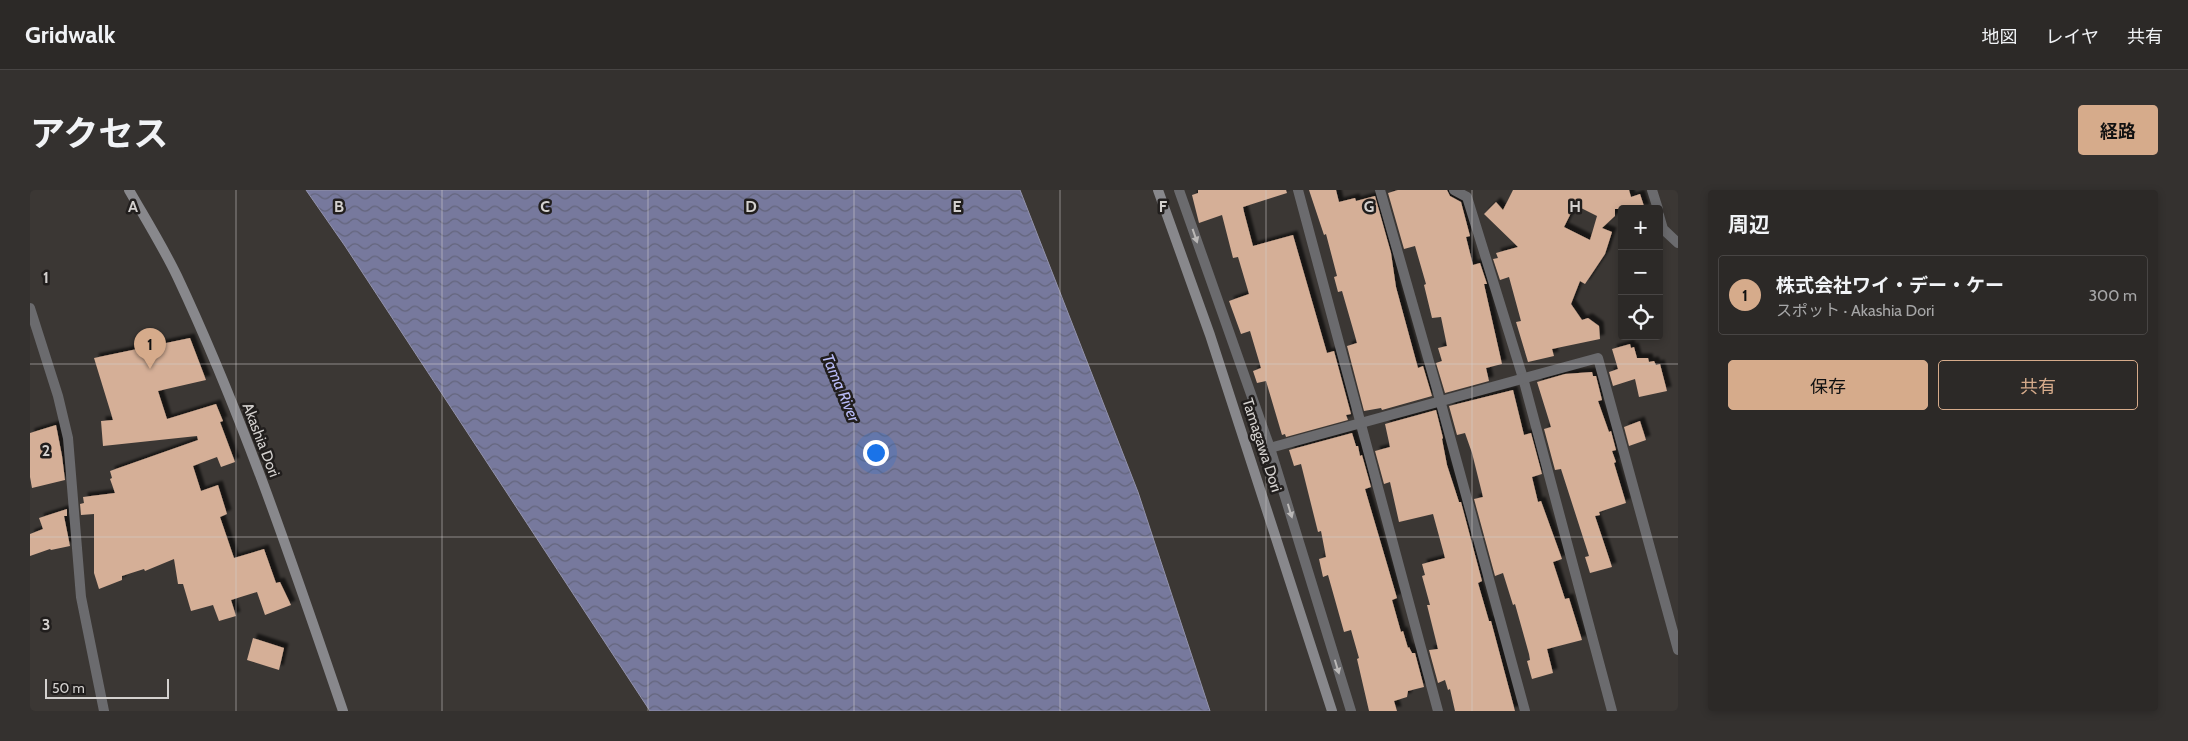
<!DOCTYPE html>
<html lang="ja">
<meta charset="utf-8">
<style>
body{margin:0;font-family:Cabin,"Noto Sans JP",sans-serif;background:#34312f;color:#f1f3f6}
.controls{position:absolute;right:15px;top:15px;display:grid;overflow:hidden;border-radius:5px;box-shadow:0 2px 8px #0003}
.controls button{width:45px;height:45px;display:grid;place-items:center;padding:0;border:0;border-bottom:1px solid #484544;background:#2c2927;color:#f1f3f6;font:25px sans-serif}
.scale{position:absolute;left:15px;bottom:12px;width:124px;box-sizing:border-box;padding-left:5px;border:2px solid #d4d1cf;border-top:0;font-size:14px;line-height:18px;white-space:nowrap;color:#d4d1cf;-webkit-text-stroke:4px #211e1d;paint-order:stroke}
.you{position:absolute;left:845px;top:262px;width:18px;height:18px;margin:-12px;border:4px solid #fff;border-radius:50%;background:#1a73e8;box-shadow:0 0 0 8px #1a73e833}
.badge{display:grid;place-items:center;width:32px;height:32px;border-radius:50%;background:#d6ab8b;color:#111;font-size:16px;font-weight:700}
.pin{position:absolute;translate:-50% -41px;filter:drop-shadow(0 1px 2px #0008)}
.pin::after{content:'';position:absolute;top:26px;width:18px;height:15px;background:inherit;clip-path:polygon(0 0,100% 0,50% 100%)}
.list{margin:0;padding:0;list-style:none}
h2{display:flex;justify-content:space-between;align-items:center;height:65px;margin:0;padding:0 20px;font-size:21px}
h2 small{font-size:16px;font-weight:400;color:#a6a6a7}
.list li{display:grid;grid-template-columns:32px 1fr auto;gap:15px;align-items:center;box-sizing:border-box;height:80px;margin:0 10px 10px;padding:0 10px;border:1px solid #484544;border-radius:5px}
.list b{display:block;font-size:19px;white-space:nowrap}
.list p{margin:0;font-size:16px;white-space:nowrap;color:#a6a6a7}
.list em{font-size:16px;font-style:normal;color:#a6a6a7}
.actions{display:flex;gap:10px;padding:15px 20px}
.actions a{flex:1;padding:11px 0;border:1px solid #d6ab8b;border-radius:5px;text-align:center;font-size:18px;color:#d6ab8b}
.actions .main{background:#d6ab8b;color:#111}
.icon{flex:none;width:28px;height:28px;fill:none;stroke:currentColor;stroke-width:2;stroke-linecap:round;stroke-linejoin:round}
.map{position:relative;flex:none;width:1648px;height:521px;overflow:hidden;border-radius:5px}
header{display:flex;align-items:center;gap:30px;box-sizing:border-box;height:70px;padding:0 25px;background:#2c2927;border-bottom:1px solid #484544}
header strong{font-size:24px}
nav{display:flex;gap:28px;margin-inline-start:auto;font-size:18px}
.intro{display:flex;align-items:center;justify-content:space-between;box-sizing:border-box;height:120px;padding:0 30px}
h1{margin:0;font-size:35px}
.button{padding:12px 22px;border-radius:5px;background:#d6ab8b;color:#111;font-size:18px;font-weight:700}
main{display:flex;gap:30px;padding:0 30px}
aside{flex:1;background:#2c2927;border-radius:5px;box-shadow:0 2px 8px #0003}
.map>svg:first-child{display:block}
.water{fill:url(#water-waves);stroke:#9393ac}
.building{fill:#d5af97;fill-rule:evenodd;filter:url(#shadow)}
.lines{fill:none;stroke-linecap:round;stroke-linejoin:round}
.street{stroke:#6b6b6e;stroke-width:10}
.secondary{stroke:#88888c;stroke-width:10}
.oneway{fill:#bab8b7}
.grid{fill:none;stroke:#d4d1cf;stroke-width:1;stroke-opacity:0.55}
.labels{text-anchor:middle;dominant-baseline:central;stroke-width:5;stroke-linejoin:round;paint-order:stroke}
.street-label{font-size:15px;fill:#d4d1cf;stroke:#211e1d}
.water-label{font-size:16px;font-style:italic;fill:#b8bbf7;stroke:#211e1d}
.grid-label{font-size:16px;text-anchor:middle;font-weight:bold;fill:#d4d1cf;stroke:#211e1d;stroke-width:5;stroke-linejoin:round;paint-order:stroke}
</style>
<header>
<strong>Gridwalk</strong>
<nav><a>地図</a><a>レイヤ</a><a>共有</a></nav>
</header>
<div class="intro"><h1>アクセス</h1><a class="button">経路</a></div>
<main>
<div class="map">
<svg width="1648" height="521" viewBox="0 0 1648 521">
<defs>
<pattern id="water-waves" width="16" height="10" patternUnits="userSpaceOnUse" patternTransform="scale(1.25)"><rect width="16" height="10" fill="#77799d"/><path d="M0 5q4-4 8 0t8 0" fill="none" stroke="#64657c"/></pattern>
<filter id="shadow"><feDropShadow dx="4.5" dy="-4.5" stdDeviation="1" flood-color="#0009"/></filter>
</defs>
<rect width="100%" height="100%" fill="#3b3734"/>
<!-- water -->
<polygon class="water" points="276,0 990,0 1108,302 1180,521 620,521 315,56"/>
<!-- building -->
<g class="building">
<polygon points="1168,0 1256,0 1257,3 1213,17 1214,22 1223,56 1263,45 1297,163 1304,161 1321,224 1316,225 1318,230 1256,247 1255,244 1252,245 1236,191 1227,193 1223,181 1231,178 1220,141 1211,144 1199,111 1219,104 1208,67 1203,68 1192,25 1169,33 1162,5 1168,3"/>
<polygon points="1279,0 1306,0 1309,12 1325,8 1326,11 1345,6 1361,63 1366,97 1388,178 1393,176 1402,206 1352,220 1351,218 1334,221 1317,156 1327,153 1312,101 1308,102 1304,87 1307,86 1296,44 1294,45"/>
<polygon points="1368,0 1417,0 1420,6 1431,12 1440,46 1436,47 1443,75 1450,73 1457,94 1454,94 1472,174 1456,178 1459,191 1415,203 1406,173 1412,171 1408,158 1417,156 1411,127 1402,128 1394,95 1396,94 1385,56 1374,59 1358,3"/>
<path d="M1483,0H1599L1601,7L1610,4L1615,19H1585V26L1572,38L1582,42L1575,64L1555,94L1550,91L1541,114L1552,130L1558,128L1569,136L1570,149L1522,159L1524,166L1498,172L1486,132L1491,131L1479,87L1470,90L1463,69L1468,68L1466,63L1488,57L1454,24L1466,12L1473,20ZM1545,15L1567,26L1560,50L1534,37Z"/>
<polygon points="160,148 176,190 128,201 137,229 186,214 193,231 190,232 205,272 191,277 187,267 163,276 171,301 188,295 197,324 190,327 204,368 234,359 246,393 250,392 261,415 235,425 227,402 201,410 206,426 189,431 183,415 161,421 153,394 148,394 144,369 115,381 114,379 92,386 92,390 69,399 64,383 64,324 51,325 50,314 54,313 53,307 85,303 80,289 82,288 80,281 168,250 167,246 73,256 71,231 83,230 64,168"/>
<polygon points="1600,154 1601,158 1604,157 1607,168 1618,168 1619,172 1624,171 1626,175 1630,174 1637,201 1609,207 1605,189 1583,196 1579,182 1588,179 1582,159"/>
<polygon points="1562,182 1563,186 1566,186 1572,210 1568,211 1579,242 1581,241 1586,260 1582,261 1586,272 1584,273 1596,313 1569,322 1570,325 1565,326 1582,377 1560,383 1555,367 1559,366 1531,279 1525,280 1514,239 1521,237 1507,192 1535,184"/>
<polygon points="1483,200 1494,245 1501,243 1512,284 1502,287 1508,312 1511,311 1532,369 1523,372 1535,409 1539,408 1552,450 1517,459 1523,483 1502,489 1497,471 1500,470 1499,464 1485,414 1483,415 1473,383 1465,386 1444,309 1453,307 1442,263 1435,243 1427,245 1419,216"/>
<polygon points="1406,220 1413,248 1412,249 1417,275 1429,312 1431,312 1452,391 1448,393 1459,431 1461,431 1485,521 1425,521 1420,499 1418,500 1415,490 1408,493 1399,460 1408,459 1397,415 1400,415 1392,386 1395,385 1392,374 1415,368 1403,324 1369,332 1360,292 1354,294 1345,261 1360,257 1355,234"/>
<polygon points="1610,231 1616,250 1599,256 1594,237"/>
<polygon points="26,235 32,266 35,290 2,298 0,287 0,243"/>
<polygon points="1322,243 1326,256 1328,256 1330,266 1332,265 1341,297 1335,299 1367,408 1362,410 1371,442 1373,441 1378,458 1379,457 1382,463 1385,463 1394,497 1378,501 1377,507 1364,511 1367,521 1339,521 1327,469 1329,468 1321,440 1314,442 1298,385 1293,387 1289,369 1296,367 1291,341 1288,342 1271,274 1264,276 1259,260"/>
<polygon points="37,319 37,326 34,326 40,356 21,360 20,359 0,366 0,344 13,339 9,328"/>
<polygon points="223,448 254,458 249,480 217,470"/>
</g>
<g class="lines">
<!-- street -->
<g class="street">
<polyline points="1149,0 1240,258 1321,521"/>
<polyline points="1268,0 1408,521"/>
<polyline points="1350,0 1410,210 1495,521"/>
<polyline points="1424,0 1437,7 1493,188 1582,521"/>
<polyline points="1622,0 1628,19"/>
<polyline points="1629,25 1633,39 1648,53"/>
<polyline points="0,118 28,206 38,248 51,407 74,521"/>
<polyline points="1240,258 1568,168 1648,460"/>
</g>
<!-- secondary -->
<g class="secondary">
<path d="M99,0C115,28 133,57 147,86C213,226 263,375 313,521"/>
<polyline points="1128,0 1180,145 1302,521"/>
</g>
</g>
<!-- one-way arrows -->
<defs><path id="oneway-solid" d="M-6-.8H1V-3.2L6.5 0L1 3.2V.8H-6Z" transform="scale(1.25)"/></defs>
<g class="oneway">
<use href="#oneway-solid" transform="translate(1165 46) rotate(71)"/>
<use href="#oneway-solid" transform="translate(1260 321) rotate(73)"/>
<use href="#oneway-solid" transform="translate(1307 477) rotate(73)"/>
</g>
<!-- grid -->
<path class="grid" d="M206,0V521M412,0V521M618,0V521M824,0V521M1030,0V521M1236,0V521M1442,0V521M0,174H1648M0,347H1648"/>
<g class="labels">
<!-- street labels -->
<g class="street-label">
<text transform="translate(231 250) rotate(69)">Akashia Dori</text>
<text transform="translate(1232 255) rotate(72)">Tamagawa Dori</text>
</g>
<!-- water labels -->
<g class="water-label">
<text transform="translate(811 198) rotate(67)">Tama River</text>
</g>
</g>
<g class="grid-label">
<text x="103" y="22">A</text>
<text x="309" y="22">B</text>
<text x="515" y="22">C</text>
<text x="721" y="22">D</text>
<text x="927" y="22">E</text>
<text x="1133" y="22">F</text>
<text x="1339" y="22">G</text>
<text x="1545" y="22">H</text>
<text x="16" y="93">1</text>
<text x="16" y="266">2</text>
<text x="16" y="440">3</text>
</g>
</svg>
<div class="controls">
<button>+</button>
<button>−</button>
<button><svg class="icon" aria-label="locate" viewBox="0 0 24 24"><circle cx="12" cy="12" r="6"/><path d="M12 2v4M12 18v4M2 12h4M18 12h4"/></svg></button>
</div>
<div class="scale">50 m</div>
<div class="you"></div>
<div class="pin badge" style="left:120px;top:179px">1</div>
</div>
<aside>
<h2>周辺<small></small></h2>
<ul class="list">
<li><span class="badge">1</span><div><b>株式会社ワイ・デー・ケー</b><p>スポット · Akashia Dori</p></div><em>300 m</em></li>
</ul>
<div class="actions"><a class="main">保存</a><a>共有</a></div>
</aside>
</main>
